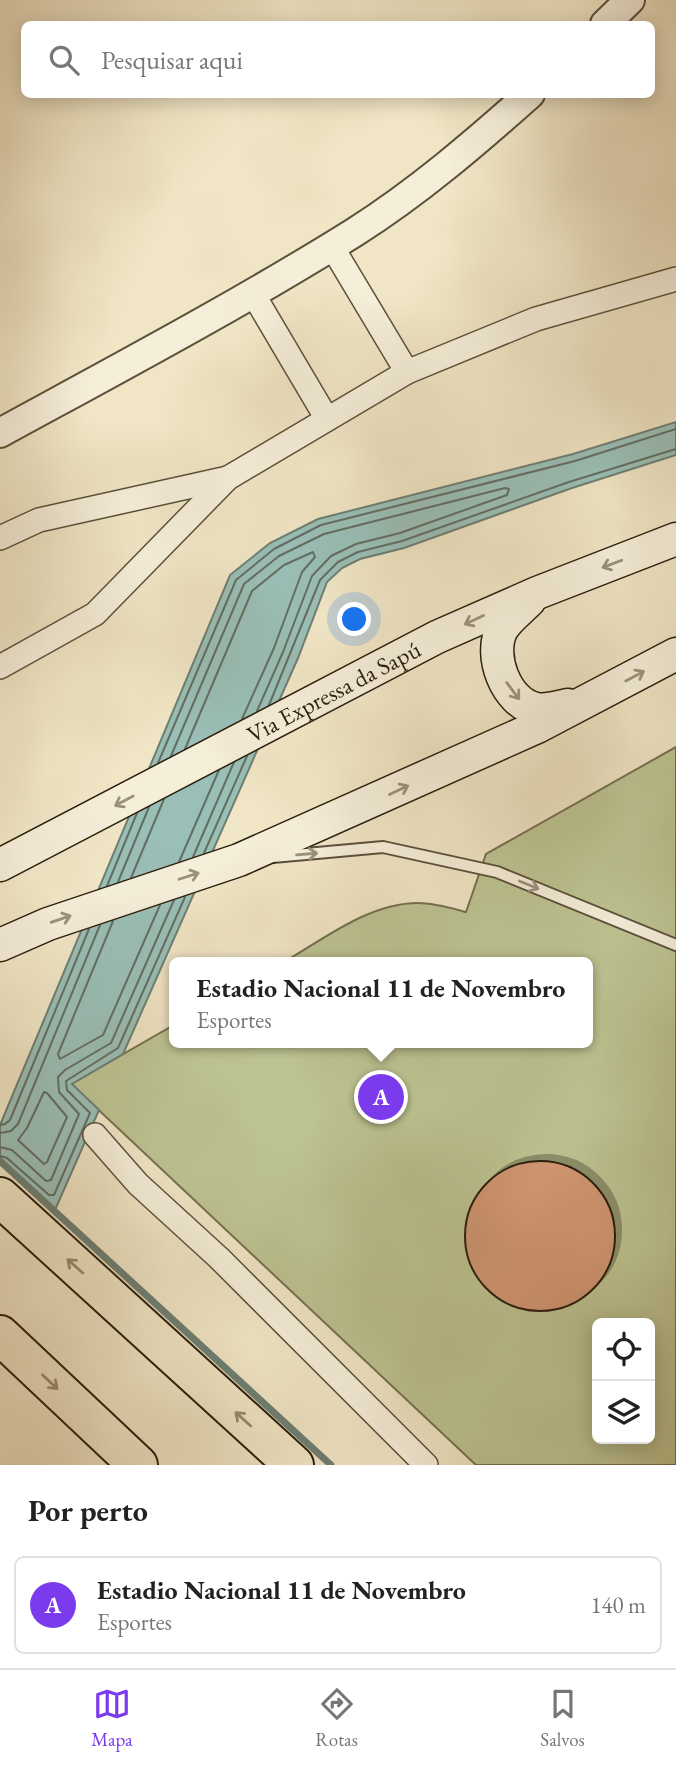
<!DOCTYPE html>
<html lang="pt">
<meta charset="utf-8">
<style>
body{margin:0;font-family:"EB Garamond",serif;background:#f2f2f2;color:#222}
.controls{position:absolute;right:21px;bottom:21px;display:grid;overflow:hidden;border-radius:10px;box-shadow:0 4px 18px #0003}
.controls button{width:63px;height:63px;display:grid;place-items:center;padding:0;border:0;border-bottom:2px solid #e0e0e0;background:#fff;color:#222;font:35px sans-serif}
.you{position:absolute;left:355px;top:620px;width:24px;height:24px;margin:-18px;border:5px solid #fff;border-radius:50%;background:#1a73e8;box-shadow:0 0 0 10px #1a73e833}
.badge{display:grid;place-items:center;width:46px;height:46px;border-radius:50%;background:#7c3aed;color:#fff;font-size:23px;font-weight:700}
.pin{position:absolute;translate:-50% -50%;border:4px solid #fff;box-shadow:0 2px 7px #0006}
.popup{position:absolute;left:169px;top:957px;width:424px;height:91px;box-sizing:border-box;display:grid;place-content:center;border-radius:10px;background:#fff;filter:drop-shadow(0 2px 5px #0005);font-size:23px;white-space:nowrap;color:#767676}
.popup b{font-size:26px;color:#222}
.popup::after{content:'';position:absolute;left:50%;top:100%;margin-left:-14px;border:14px solid transparent;border-top-color:#fff}
.list{margin:0;padding:0;list-style:none}
h2{display:flex;justify-content:space-between;align-items:center;height:91px;margin:0;padding:0 28px;font-size:30px}
h2 small{font-size:23px;font-weight:400;color:#767676}
.list li{display:grid;grid-template-columns:46px 1fr auto;gap:21px;align-items:center;box-sizing:border-box;height:98px;margin:0 14px 14px;padding:0 14px;border:2px solid #e0e0e0;border-radius:10px}
.list b{display:block;font-size:26px;white-space:nowrap}
.list p{margin:0;font-size:23px;white-space:nowrap;color:#767676}
.list em{font-size:23px;font-style:normal;color:#767676}
.icon{flex:none;width:38px;height:38px;fill:none;stroke:currentColor;stroke-width:2;stroke-linecap:round;stroke-linejoin:round}
.map{position:relative;flex:none;width:676px;height:1465px;overflow:hidden}
.search{position:absolute;background:#fff;box-shadow:0 4px 18px #0003;left:21px;right:21px;top:21px;height:77px;display:flex;align-items:center;gap:18px;box-sizing:border-box;padding:0 24px;border-radius:10px;color:#767676;font-size:26px}
.sheet{height:203px;background:#fff}
nav{display:flex;justify-content:space-around;align-items:center;box-sizing:border-box;height:98px;border-top:2px solid #e0e0e0;background:#fff;font-size:19px;color:#767676}
nav a{display:grid;justify-items:center;gap:4px}
nav .on{color:#7c3aed}
.map>svg:first-child{display:block}
.green{fill:#bdc392;stroke:#747050;stroke-width:2;fill-rule:evenodd}
.water{fill:#9abfb7;stroke:#6d7f73;stroke-width:2}
.lines{fill:none;stroke-linecap:round;stroke-linejoin:round}
.shore{stroke:#626e62;stroke-width:2}
.stream{stroke:#6d7f73;stroke-width:7}
.building{fill:#d09672;stroke:#2a1e0d;stroke-width:2;filter:url(#shadow)}
.service-casing{stroke:#5c503b;stroke-width:14}
.minor-casing{stroke:#5c503b;stroke-width:26}
.tertiary-casing{stroke:#5c503b;stroke-width:32}
.secondary-casing{stroke:#2a1e0d;stroke-width:35}
.motorway-casing{stroke:#2a1e0d;stroke-width:42}
.service{stroke:#f5eed9;stroke-width:10}
.minor{stroke:#f5eed9;stroke-width:23}
.tertiary{stroke:#f5eed9;stroke-width:28}
.secondary{stroke:#f5eed9;stroke-width:32}
.motorway{stroke:#f0e5c5;stroke-width:38}
.oneway{stroke:#9a907d}
.oneway2{stroke:#978b72}
.labels{text-anchor:middle;dominant-baseline:central;stroke-width:5;stroke-linejoin:round;paint-order:stroke}
.street-label{font-size:24px;fill:#2a1e0d;stroke:#f5eed9}
</style>
<div class="map">
<svg width="676" height="1465" viewBox="0 0 676 1465">
<defs>
<filter id="shadow"><feDropShadow dx="6" dy="-6" stdDeviation="0" flood-color="#0004"/></filter>
</defs>
<rect width="100%" height="100%" fill="#f0e5c5"/>
<filter id="stains"><feTurbulence type="fractalNoise" baseFrequency=".00286" numOctaves="4"/><feColorMatrix values="0 0 0 0 .2 0 0 0 0 .09 0 0 0 0 .02 0 0 0 .5 -.17"/></filter>
<radialGradient id="worn" r=".72"><stop offset=".6" stop-color="#630" stop-opacity="0"/><stop offset="1" stop-color="#630" stop-opacity=".3"/></radialGradient>
<!-- green -->
<path class="green" d="M676,747V1465H476L71,1084L174,1025V1043H588V962H284C324,939 369,903 418,903C434,903 451,908 466,912L486,854ZM597,1323H650V1439H597Z"/>
<!-- water -->
<polygon class="water" points="676,422 676,455 572,488 404,548 360,559 342,568 327,582 298,658 123,1054 72,1084 99,1110 55,1210 0,1161 0,1125 230,575 270,543 318,519 573,454"/>
<g class="lines">
<!-- shore -->
<g class="shore">
<polyline points="269,705 320,580 338,562 358,552 402,541 569,482 676,449"/>
<polyline points="185,749 252,591 284,565 313,552 315,557 302,572 274,648 242,719"/>
<polyline points="171,756 244,584 279,556 324,534 505,488 509,489 507,495 400,533 356,544 331,556 312,576 283,652 257,711"/>
<polyline points="158,763 236,580 274,549 321,525 575,461 676,429"/>
<polyline points="204,853 247,756"/>
<polyline points="193,857 234,762"/>
<polyline points="179,862 219,770"/>
<polyline points="131,878 164,799"/>
<polyline points="118,882 149,807"/>
<polyline points="107,886 137,813"/>
<polyline points="113,921 58,1054 60,1059 103,1035 160,905"/>
<polygon points="44,1092 47,1093 67,1117 47,1162 44,1164 18,1140 27,1128"/>
<polyline points="0,1125 5,1124 10,1120 89,929"/>
<polyline points="0,1133 11,1131 18,1124 100,925"/>
<polyline points="0,1147 12,1150 46,1181 51,1180 79,1114 59,1092 58,1077 65,1070 111,1043 174,900"/>
<polyline points="0,1156 7,1158 49,1195 54,1195 90,1113 67,1090 66,1081 118,1048 185,897"/>
</g>
<!-- stream -->
<polyline class="stream" points="0,1161 331,1465"/>
</g>
<!-- building -->
<circle class="building" cx="540" cy="1236" r="75"/>
<g class="lines">
<!-- service casing -->
<g class="service-casing">
<polyline id="service" points="273,857 383,847 497,872 676,945"/>
</g>
<!-- minor casing -->
<g class="minor-casing">
<g id="minor">
<polyline points="331,245 407,372"/>
<polyline points="252,292 327,419"/>
<polyline points="0,538 39,520 228,478"/>
<polyline points="0,667 95,614 228,478 407,372 536,319 676,279"/>
<polyline points="95,1135 138,1184 219,1258 426,1465"/>
</g>
</g>
<!-- tertiary casing -->
<g class="tertiary-casing">
<g id="tertiary">
<polyline points="605,24 630,0"/>
<path d="M0,433C119,368 240,304 355,232C418,192 475,143 530,94"/>
</g>
</g>
<!-- secondary casing -->
<g class="secondary-casing">
<g id="secondary">
<path d="M529,601C521,609 508,619 502,629C488,655 506,703 536,709C547,711 558,707 568,705"/>
<path id="s1" d="M0,865L437,637L537,593L676,539"/>
<polyline points="0,945 48,924 239,860 537,727 676,654"/>
</g>
</g>
<!-- motorway casing -->
<g class="motorway-casing">
<g id="motorway">
<polyline points="0,1197 294,1465"/>
<polyline points="0,1335 138,1465"/>
</g>
</g>
<!-- service -->
<use href="#service" class="service"/>
<!-- minor -->
<use href="#minor" class="minor"/>
<!-- tertiary -->
<use href="#tertiary" class="tertiary"/>
<!-- secondary -->
<use href="#secondary" class="secondary"/>
<!-- motorway -->
<use href="#motorway" class="motorway"/>
</g>
<!-- one-way arrows -->
<defs><path id="oneway-shaft" d="M-6 0H5M1.5-3L5.5 0L1.5 3" fill="none" stroke-width="1.6" stroke-linecap="round" stroke-linejoin="round" transform="scale(1.75)"/></defs>
<g class="oneway">
<use href="#oneway-shaft" transform="translate(612 564) rotate(159)"/>
<use href="#oneway-shaft" transform="translate(474 620) rotate(155)"/>
<use href="#oneway-shaft" transform="translate(635 676) rotate(-28)"/>
<use href="#oneway-shaft" transform="translate(513 691) rotate(53)"/>
<use href="#oneway-shaft" transform="translate(399 790) rotate(-25)"/>
<use href="#oneway-shaft" transform="translate(124 801) rotate(152)"/>
<use href="#oneway-shaft" transform="translate(307 854) rotate(-5)"/>
<use href="#oneway-shaft" transform="translate(189 876) rotate(-18)"/>
<use href="#oneway-shaft" transform="translate(529 885) rotate(22)"/>
<use href="#oneway-shaft" transform="translate(61 919) rotate(-19)"/>
</g>
<g class="oneway2">
<use href="#oneway-shaft" transform="translate(75 1266) rotate(-138)"/>
<use href="#oneway-shaft" transform="translate(50 1382) rotate(43)"/>
<use href="#oneway-shaft" transform="translate(243 1419) rotate(-138)"/>
</g>
<g class="labels">
<!-- street labels -->
<g class="street-label">
<text stroke="none"><textPath href="#s1" startOffset="376">Via Expressa da Sapú</textPath></text>
</g>
</g>
<rect width="100%" height="100%" filter="url(#stains)"/>
<rect width="100%" height="100%" fill="url(#worn)"/>
</svg>
<div class="controls">
<button><svg class="icon" aria-label="locate" viewBox="0 0 24 24"><circle cx="12" cy="12" r="6"/><path d="M12 2v4M12 18v4M2 12h4M18 12h4"/></svg></button>
<button><svg class="icon" aria-label="layers" viewBox="0 0 24 24"><path d="M12 4l9 5-9 5-9-5zM3 14l9 5 9-5"/></svg></button>
</div>
<div class="you"></div>
<div class="pin badge" style="left:381px;top:1097px">A</div>
<div class="popup"><b>Estadio Nacional 11 de Novembro</b>Esportes</div>
<div class="search"><svg class="icon" aria-label="search" viewBox="0 0 24 24"><circle cx="10" cy="10" r="6"/><path d="M15 15l6 6"/></svg>Pesquisar aqui</div>
</div>
<section class="sheet">
<h2>Por perto<small></small></h2>
<ul class="list">
<li><span class="badge">A</span><div><b>Estadio Nacional 11 de Novembro</b><p>Esportes</p></div><em>140 m</em></li>
</ul>
</section>
<nav>
<a class="on"><svg class="icon" aria-label="map" viewBox="0 0 24 24"><path d="M3 6l6-2 6 2 6-2v14l-6 2-6-2-6 2zM9 4v14M15 6v14"/></svg>Mapa</a>
<a><svg class="icon" aria-label="directions" viewBox="0 0 24 24"><path d="M12 3l9 9-9 9-9-9zM9 14v-3h6M13 9l2 2-2 2"/></svg>Rotas</a>
<a><svg class="icon" aria-label="saved" viewBox="0 0 24 24"><path d="M7 4h10v16l-5-4-5 4z"/></svg>Salvos</a>
</nav>
